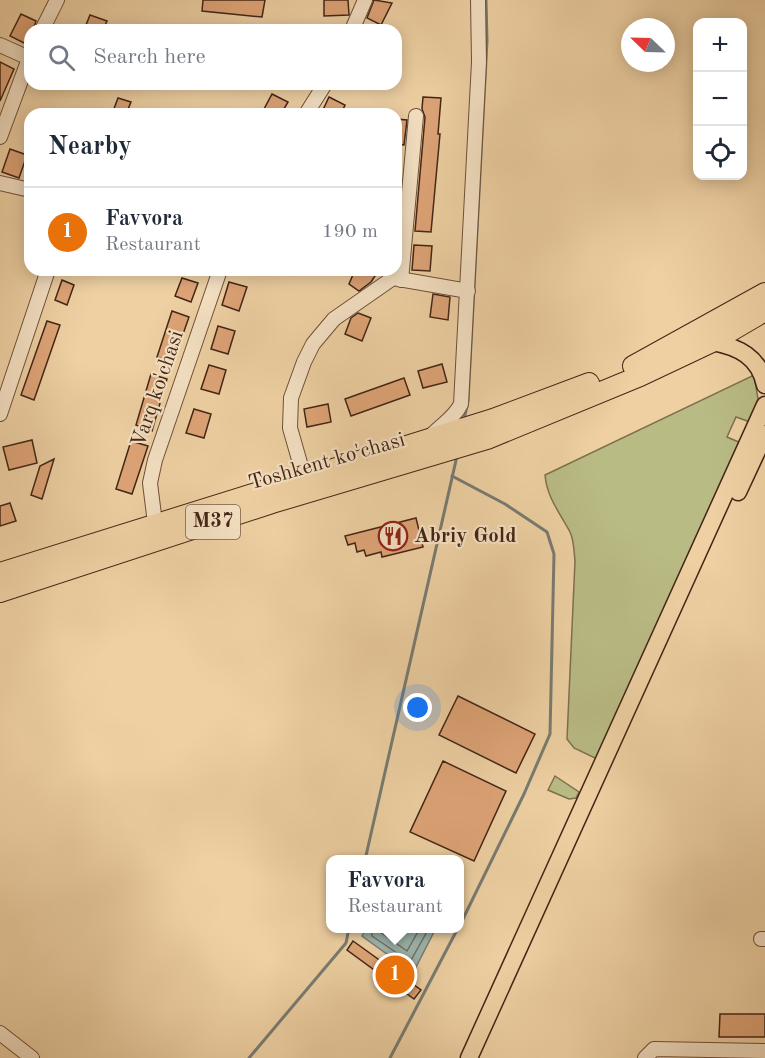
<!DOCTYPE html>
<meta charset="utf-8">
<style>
body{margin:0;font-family:"Old Standard TT",serif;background:#f2f2f3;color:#1f2937}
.controls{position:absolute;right:18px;top:18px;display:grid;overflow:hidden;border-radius:12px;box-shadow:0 3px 15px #0003}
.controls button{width:54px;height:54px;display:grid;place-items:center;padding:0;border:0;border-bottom:2px solid #e0e1e3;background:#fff;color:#1f2937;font:30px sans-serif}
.compass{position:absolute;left:621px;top:18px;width:54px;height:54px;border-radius:50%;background:#fff;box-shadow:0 3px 15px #0003;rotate:293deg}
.you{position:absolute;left:418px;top:708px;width:21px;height:21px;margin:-15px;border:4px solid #fff;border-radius:50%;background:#1a73e8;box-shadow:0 0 0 9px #1a73e833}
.badge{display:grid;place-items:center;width:39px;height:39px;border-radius:50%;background:#ea580c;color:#fff;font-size:20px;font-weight:700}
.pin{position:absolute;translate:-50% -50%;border:3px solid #fff;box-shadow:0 2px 6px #0006}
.popup{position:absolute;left:326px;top:855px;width:138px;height:78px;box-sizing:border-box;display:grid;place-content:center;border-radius:12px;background:#fff;filter:drop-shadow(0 2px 4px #0005);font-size:20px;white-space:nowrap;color:#747a83}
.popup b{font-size:22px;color:#1f2937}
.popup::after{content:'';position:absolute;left:50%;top:100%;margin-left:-12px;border:12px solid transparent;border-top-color:#fff}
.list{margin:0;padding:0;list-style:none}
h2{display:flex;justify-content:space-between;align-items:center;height:78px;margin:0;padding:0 24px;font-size:26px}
h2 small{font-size:20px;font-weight:400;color:#747a83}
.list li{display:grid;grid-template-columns:39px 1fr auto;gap:18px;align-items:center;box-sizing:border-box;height:90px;padding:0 24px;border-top:2px solid #e0e1e3}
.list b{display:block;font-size:22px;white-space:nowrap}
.list p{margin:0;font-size:20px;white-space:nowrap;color:#747a83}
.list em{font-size:20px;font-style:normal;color:#747a83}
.icon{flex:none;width:33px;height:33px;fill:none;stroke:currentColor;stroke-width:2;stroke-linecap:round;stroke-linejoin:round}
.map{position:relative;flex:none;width:765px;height:1058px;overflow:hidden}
.search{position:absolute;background:#fff;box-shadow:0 3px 15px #0003;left:24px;top:24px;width:378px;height:66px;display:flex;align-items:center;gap:15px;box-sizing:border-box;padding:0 21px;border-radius:18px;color:#747a83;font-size:22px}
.panel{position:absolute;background:#fff;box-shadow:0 3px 15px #0003;left:24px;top:108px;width:378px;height:168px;border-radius:18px}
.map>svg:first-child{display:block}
.green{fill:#b9bb85;stroke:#7e704e;stroke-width:1.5}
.water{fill:#9bb5ae;stroke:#787b71;stroke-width:1.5}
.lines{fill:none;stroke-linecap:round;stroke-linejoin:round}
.shore{stroke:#6f6d62;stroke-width:1.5}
.stream{stroke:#787b71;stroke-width:3}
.building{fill:#dea477;stroke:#432516;stroke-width:1.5}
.minor-casing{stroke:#6e5039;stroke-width:16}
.major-casing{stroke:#432516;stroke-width:19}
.highway-casing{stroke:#432516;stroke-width:22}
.minor{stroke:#f4e0c3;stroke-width:14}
.major{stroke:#eed0a3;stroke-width:16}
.highway{stroke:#eed0a3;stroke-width:20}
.labels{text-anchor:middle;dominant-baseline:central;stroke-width:4.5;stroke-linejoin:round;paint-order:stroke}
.shield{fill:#f4e0c3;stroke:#785d4a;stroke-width:1.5}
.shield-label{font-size:20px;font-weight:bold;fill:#432516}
.street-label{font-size:21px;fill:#432516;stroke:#f4e0c3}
.poi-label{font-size:21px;font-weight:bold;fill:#432516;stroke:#f4e0c3;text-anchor:start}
</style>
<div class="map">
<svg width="765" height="1058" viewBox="0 0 765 1058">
<rect width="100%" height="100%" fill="#eed0a3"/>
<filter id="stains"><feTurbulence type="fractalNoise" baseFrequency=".00333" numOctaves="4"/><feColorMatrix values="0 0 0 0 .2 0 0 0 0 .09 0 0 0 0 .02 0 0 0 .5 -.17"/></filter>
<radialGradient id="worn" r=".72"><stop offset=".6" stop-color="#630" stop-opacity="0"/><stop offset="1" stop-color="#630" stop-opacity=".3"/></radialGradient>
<!-- green -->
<g class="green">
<path d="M754,375L758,399L750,422L736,417L727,437L741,443L597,759L574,748L567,739L575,561C574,552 574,540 570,532C560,513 547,498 545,475Z"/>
<polygon points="555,776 579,792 576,798 569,799 548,790"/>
</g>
<!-- water -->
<polygon class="water" points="432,929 435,930 413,973 362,936 366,929"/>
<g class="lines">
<!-- shore -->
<g class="shore">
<polyline points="371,928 372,936 410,962 429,928"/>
<polyline points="379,928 380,932 407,951 420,928"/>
</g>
<!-- stream -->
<g class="stream">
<polyline points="464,420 468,401 487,41 486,0"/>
<polyline points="452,476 505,504 547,532 554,554 550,734 524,794 460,925"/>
<polyline points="365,860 457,456"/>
<polyline points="249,1058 346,943 349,928"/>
<polyline points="390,1058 458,928"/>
</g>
</g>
<!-- building -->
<g class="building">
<polygon points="203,0 265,0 262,17 202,11"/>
<polygon points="324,0 348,0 349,15 324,16"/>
<polygon points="374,0 392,3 381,25 367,18"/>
<polygon points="21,14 36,21 33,30 30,30 26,44 10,36"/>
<polygon points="90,15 107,21 103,30 84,30"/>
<polygon points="0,62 14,69 0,101"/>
<polygon points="272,94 288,102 281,114 263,111"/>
<polygon points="329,97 345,105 341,114 321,114"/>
<polygon points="423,97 441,98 438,134 440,134 431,232 415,231 425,117 422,109"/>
<polygon points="118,98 131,102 126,114 112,114"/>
<polygon points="396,119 407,120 404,145 396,144"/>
<polygon points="10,149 27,155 19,178 2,172"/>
<polygon points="414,245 432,246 430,271 412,270"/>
<polygon points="355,270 379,270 371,282 359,291 349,284"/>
<polygon points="182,278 198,283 191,302 175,296"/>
<polygon points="62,280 74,285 67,305 55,300"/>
<polygon points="229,282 247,287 239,311 222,305"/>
<polygon points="433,294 450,297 448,320 430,317"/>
<polygon points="172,311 189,317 173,363 157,357"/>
<polygon points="358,313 371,318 362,341 345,334 351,318"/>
<polygon points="47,321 60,325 34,400 21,395"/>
<polygon points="218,326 235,331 228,354 211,349"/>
<polygon points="442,364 447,382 423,388 418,371"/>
<polygon points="209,365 226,370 219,394 201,389"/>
<polygon points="151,374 167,379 152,431 136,425"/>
<polygon points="404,378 410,395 351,416 345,399"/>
<polygon points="328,404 331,422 307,427 304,409"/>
<polygon points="194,409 211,414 204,438 186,433"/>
<polygon points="32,440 37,463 9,470 3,447"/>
<polygon points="131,441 148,446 132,494 116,489"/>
<polygon points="54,459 42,499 31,495 40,466"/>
<polygon points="10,503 16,521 0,526 0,506"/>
<polygon points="416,518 423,547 382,557 381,552 366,556 364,550 357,552 355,543 348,545 345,536"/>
<polygon points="458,696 535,734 516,773 439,735"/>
<polygon points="443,761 506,791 474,861 410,832"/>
<polygon points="353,941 421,990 414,999 347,950"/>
<polygon points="720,1014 765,1014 765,1037 719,1037"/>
</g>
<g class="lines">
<!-- minor casing -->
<g class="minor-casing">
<g id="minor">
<polyline points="42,30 57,0"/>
<polyline points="352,30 365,0"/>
<polyline points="0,45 29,58"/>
<polyline points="306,114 325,84"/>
<polyline points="0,137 30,56"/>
<polyline points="0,183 30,190"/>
<polyline points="401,280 416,116"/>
<polyline points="0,414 48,270"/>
<path d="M429,438C440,425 454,419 461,404L479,62L478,0"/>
<polyline points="304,477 290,428 291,398 304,362 313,344 334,319 393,278 468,291"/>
<polyline points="155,523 150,483 155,460 220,270"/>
<polyline points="761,939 765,939"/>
<polyline points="0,1033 32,1058"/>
<polyline points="645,1058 654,1049 765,1051"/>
</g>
</g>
<!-- major casing -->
<g class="major-casing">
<g id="major">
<path d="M712,342C739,347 759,357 765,385"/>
<polyline points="738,492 765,434"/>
<polyline points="469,1058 765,405"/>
</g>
</g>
<!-- highway casing -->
<g class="highway-casing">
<g id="highway">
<polyline points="633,366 765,293"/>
<polyline points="0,573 493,419 589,383"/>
<polyline points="0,592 272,503 487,439 640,376 712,342 765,311"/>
</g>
</g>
<!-- minor -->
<use href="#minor" class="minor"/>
<!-- major -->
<use href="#major" class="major"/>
<!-- highway -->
<use href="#highway" class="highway"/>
</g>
<!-- icons -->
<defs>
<g id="restaurant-ring" transform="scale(1.5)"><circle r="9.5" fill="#f4e0c3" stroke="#8f2418" stroke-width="1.5"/><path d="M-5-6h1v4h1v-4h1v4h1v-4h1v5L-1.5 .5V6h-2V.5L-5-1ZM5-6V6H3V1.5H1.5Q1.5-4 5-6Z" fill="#8f2418"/></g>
</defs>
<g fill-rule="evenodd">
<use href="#restaurant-ring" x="393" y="536"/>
</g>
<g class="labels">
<!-- shield labels -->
<rect class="shield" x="186" y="505" width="54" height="34" rx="4.5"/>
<g class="shield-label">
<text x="213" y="522">M37</text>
</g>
<!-- street labels -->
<g class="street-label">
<text transform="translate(158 389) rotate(-71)">Varq ko'chasi</text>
<text transform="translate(327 462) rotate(-16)">Toshkent ko'chasi</text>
</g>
<!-- poi labels -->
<g class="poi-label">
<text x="414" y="536">Abriy Gold</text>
</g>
</g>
<rect width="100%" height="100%" filter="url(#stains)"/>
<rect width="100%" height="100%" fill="url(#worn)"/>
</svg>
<div class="controls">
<button>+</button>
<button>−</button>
<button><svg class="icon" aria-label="locate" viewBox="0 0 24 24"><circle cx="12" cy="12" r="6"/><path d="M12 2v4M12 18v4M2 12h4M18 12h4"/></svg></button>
</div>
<svg class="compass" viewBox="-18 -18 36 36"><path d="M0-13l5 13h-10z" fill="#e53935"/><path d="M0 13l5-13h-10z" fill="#747a83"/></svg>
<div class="you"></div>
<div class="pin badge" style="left:395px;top:975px;background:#e8710a">1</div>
<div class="popup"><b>Favvora</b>Restaurant</div>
<div class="search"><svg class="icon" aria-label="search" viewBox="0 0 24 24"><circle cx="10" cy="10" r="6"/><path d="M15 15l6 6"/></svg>Search here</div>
<section class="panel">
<h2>Nearby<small></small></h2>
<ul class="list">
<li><span class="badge" style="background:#e8710a">1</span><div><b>Favvora</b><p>Restaurant</p></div><em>190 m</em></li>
</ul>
</section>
</div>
